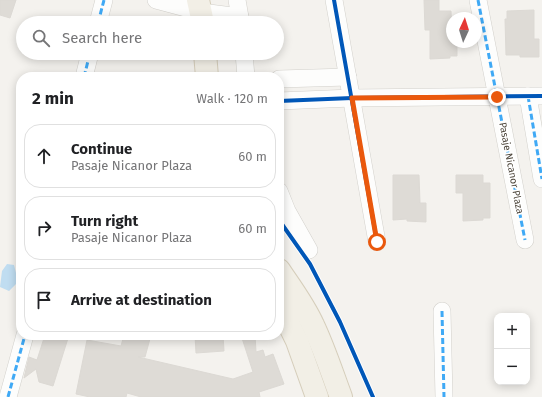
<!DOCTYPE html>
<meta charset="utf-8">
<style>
body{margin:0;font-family:"Fira Sans",sans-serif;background:#f2f2f2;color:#202124}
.controls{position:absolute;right:12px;bottom:12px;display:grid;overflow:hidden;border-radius:8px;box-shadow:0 2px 10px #0003}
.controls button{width:36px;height:36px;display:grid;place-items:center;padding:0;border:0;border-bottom:1px solid #e0e0e0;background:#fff;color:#202124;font:20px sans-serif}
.compass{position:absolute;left:446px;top:12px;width:36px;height:36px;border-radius:50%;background:#fff;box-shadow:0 2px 10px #0003;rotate:4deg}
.stop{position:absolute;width:12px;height:12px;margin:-9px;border:3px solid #ea580c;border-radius:50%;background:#fff}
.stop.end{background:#ea580c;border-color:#fff;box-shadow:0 1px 4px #0008}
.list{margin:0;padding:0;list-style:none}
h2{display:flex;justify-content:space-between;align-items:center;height:52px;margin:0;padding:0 16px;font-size:17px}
h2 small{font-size:13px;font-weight:400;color:#757577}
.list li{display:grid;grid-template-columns:26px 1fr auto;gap:12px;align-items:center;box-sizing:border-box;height:64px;margin:0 8px 8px;padding:0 8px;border:1px solid #e0e0e0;border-radius:16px}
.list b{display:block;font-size:15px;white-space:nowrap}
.list p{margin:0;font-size:13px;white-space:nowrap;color:#757577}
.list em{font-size:13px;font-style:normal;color:#757577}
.icon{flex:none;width:22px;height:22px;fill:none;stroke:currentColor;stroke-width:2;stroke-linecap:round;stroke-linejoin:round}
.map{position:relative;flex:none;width:542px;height:397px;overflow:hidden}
.search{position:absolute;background:#fff;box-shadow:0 2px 10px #0003;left:16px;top:16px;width:268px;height:44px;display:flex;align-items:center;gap:10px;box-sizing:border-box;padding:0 14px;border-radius:22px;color:#757577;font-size:15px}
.panel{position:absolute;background:#fff;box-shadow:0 2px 10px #0003;left:16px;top:72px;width:268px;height:268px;border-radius:16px}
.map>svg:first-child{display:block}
.water{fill:#c0ddf1}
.building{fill:#dedbd6;stroke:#dcd9d4}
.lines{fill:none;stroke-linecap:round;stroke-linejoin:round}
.street-casing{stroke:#d2d0cb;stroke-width:18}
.primary-casing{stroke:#d6cebb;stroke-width:24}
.street{stroke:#fdfdfc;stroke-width:17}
.primary{stroke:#f2efe6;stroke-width:22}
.quiet{stroke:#3fa9f5;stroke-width:3;stroke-dasharray:6 3;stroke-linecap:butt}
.cycleway-casing{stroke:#fff;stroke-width:6}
.cycleway{stroke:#0057b8;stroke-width:4}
.route{stroke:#ea580c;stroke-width:5}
.labels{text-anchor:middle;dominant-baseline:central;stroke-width:3.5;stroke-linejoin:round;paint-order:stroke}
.street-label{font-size:10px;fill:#4b4439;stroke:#fff}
</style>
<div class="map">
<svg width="542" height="397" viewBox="0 0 542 397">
<rect width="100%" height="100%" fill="#f4f2ee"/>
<!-- water -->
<polygon class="water" points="7,264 14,265 16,273 20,274 16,284 9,291 0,287 2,271"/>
<!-- building -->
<g class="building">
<polygon points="0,0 16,0 10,18 0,15"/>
<polygon points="424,0 439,0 439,11 451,11 452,42 457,42 457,56 450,56 450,58 430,59 430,30 425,30"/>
<polygon points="534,10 534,39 539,39 539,57 520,57 520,55 506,55 505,19 507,19 507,11"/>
<polygon points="393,175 419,175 420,203 426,203 426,222 407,221 407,219 393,220"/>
<polygon points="456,175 483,175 483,183 490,183 490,218 483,218 483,220 463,221 463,193 456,193"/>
<polygon points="45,335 69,335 53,386 39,382 36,369 24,378 29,357 37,360"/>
<polygon points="124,335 151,335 145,357 138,357 233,379 253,372 241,335 255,335 256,352 263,350 265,357 273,354 284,384 259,392 260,397 141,397 127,393 126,397 90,397 76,394 87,340 121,346"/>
<polygon points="195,335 223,335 224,351 196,353"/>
</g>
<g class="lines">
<!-- street casing -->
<g class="street-casing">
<g id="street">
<polyline points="156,0 201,12 240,17"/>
<polyline points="237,0 241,23"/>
<polyline points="334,0 377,242"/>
<polyline points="478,0 525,240"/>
<polyline points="98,23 104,0"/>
<polyline points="244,53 246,77"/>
<polyline points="84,77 90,53"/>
<polyline points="279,79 348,77"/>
<polyline points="528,96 542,179"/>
<polyline points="279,101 352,98 542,96"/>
<polyline points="279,191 287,211 309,250"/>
<polyline points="442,311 444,397"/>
<polyline points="8,397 25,335"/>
</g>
</g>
<!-- primary casing -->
<g class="primary-casing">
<g id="primary">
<polyline points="198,0 203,23"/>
<polyline points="205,53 207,77"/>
<path d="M279,270C291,288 304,305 313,325C324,348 332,373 341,397"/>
<polyline points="279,304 297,341 317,397"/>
</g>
</g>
<!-- street -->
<use href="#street" class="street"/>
<!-- primary -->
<use href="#primary" class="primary"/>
<!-- quiet -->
<g class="quiet">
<polyline points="478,0 525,240"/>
<polyline points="98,23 104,0"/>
<polyline points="84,77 90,53"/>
<polyline points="528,96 542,179"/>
<polyline points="442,311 444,397"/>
<polyline points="8,397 25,335"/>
</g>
<!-- cycleway casing -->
<g class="cycleway-casing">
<g id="cycleway">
<polyline points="334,0 377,242"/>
<polyline points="279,101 352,98 542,96"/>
<polyline points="279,220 310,264 340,322 373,397"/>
</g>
</g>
<!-- cycleway -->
<use href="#cycleway" class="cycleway"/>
</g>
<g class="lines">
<!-- route -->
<polyline class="route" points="377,242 352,98 497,97"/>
</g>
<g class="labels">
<!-- street labels -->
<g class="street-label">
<text transform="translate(511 168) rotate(79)">Pasaje Nicanor Plaza</text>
</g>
</g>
</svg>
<div class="controls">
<button>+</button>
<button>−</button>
</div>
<svg class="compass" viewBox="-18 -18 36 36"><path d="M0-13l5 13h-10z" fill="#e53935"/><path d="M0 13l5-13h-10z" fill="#757577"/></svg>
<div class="stop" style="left:377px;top:242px"></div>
<div class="stop end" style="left:497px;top:97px"></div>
<div class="search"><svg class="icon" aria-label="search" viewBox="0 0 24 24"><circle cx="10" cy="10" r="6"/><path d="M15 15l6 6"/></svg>Search here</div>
<section class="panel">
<h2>2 min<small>Walk · 120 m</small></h2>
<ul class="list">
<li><svg class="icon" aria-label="ahead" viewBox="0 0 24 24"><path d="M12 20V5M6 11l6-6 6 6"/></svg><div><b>Continue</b><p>Pasaje Nicanor Plaza</p></div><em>60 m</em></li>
<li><svg class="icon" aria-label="right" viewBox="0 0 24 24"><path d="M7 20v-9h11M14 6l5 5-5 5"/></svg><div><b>Turn right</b><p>Pasaje Nicanor Plaza</p></div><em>60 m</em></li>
<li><svg class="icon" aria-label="arrive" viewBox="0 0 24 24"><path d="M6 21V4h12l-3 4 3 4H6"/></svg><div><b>Arrive at destination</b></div></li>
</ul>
</section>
</div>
